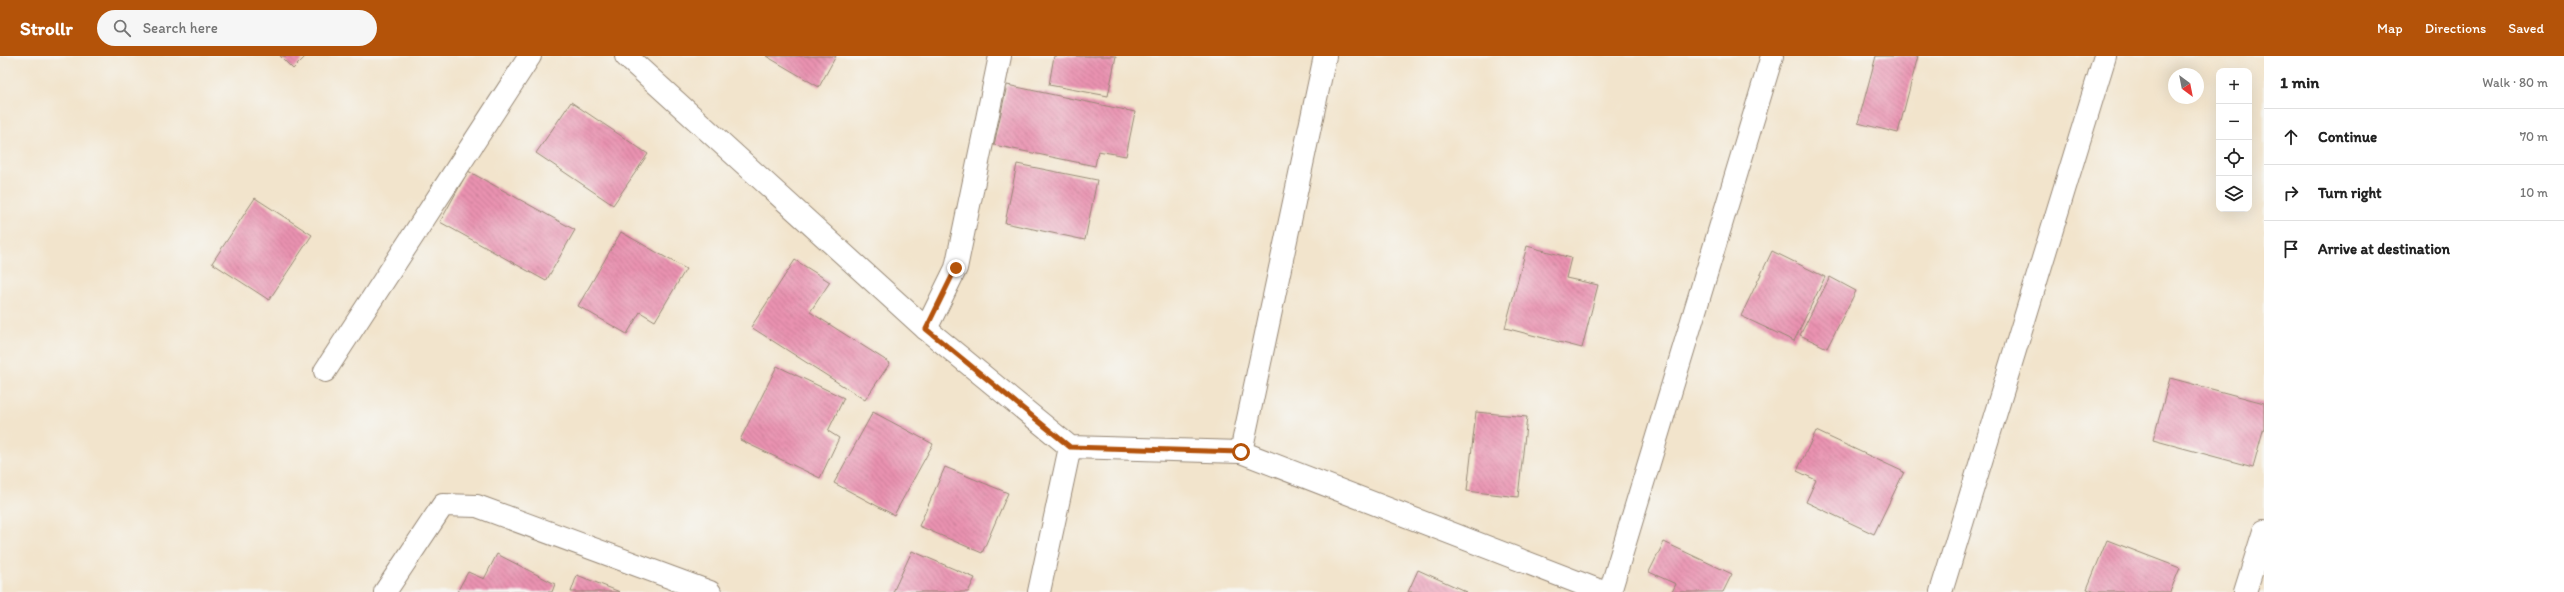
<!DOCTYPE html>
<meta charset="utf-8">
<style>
body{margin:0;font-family:Itim,sans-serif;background:#f6f6f6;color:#222}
.controls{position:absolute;right:12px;top:12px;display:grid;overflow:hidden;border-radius:8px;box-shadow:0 4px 16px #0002}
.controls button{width:36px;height:36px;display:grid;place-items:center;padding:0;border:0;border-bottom:1px solid #e0e0e0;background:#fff;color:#222;font:20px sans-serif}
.compass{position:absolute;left:2168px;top:12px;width:36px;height:36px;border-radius:50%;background:#fff;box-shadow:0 4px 16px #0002;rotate:148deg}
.stop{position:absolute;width:12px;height:12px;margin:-9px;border:3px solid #b45309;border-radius:50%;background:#fff}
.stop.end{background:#b45309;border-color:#fff;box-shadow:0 1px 4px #0008}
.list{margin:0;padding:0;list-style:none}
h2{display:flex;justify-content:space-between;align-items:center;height:52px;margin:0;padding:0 16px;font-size:17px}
h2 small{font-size:13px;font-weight:400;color:#767676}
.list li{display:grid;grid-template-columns:26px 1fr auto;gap:12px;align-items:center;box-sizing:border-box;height:56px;padding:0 16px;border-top:1px solid #e0e0e0}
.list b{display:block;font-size:15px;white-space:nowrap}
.list em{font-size:13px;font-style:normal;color:#767676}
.icon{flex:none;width:22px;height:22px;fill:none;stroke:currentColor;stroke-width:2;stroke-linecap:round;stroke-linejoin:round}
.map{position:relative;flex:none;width:2264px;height:536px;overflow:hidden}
header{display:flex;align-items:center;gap:24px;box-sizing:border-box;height:56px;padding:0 20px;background:#b45309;color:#fff}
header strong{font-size:19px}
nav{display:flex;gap:22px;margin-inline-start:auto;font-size:14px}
.search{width:280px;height:36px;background:#f6f6f6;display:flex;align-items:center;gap:10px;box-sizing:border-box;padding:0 14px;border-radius:22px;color:#767676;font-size:15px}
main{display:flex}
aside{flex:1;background:#fff}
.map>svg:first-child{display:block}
.building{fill:url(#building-back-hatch)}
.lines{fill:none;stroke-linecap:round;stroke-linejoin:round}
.minor-casing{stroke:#968775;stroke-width:24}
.minor{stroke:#fff;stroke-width:22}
.route{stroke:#b45309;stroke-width:5}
</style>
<header>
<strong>Strollr</strong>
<div class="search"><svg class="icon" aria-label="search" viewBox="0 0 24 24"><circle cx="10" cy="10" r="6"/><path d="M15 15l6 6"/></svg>Search here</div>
<nav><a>Map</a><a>Directions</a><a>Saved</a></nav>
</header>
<main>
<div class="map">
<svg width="2264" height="536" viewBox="0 0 2264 536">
<defs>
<pattern id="building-back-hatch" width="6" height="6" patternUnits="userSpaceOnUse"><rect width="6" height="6" fill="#e992b0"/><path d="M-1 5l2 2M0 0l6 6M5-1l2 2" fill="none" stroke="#be778f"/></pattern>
</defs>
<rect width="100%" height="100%" fill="#f6f6f2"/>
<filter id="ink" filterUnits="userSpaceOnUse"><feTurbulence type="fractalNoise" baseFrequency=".025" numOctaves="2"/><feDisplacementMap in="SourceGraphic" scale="8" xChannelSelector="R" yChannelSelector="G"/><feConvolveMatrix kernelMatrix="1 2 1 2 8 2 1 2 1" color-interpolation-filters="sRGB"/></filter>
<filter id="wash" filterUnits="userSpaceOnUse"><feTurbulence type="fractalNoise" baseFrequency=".012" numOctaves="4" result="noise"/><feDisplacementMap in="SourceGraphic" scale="16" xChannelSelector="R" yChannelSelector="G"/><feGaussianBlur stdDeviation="0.9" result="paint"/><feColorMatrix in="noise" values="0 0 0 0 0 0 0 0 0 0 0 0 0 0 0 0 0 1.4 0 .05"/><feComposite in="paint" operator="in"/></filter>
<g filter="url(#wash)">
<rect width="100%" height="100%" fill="#f2e4cc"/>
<g id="blocks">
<!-- building -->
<g class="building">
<polygon points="280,0 306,0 293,13"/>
<polygon points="766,0 836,0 819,31"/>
<polygon points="1054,0 1116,0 1108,40 1049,29"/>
<polygon points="1876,0 1918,0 1898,77 1858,67"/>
<polygon points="1007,29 1135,56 1126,100 1098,95 1095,110 994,89"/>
<polygon points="571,46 648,98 613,149 536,97"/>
<polygon points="1017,108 1097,124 1085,184 1005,167"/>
<polygon points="468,115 575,174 546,225 440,166"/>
<polygon points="255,142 312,179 269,244 212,207"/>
<polygon points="621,176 686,213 655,265 640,256 627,278 578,250"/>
<polygon points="1527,190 1571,202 1566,222 1598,229 1582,292 1505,272"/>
<polygon points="1772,195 1825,221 1794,285 1741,260"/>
<polygon points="795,204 830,226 810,256 890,307 865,344 751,271"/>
<polygon points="1830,221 1856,235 1827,292 1800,279"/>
<polygon points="777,310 844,342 828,375 839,382 820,422 740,384"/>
<polygon points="2170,322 2264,347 2264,371 2253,411 2153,384"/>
<polygon points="873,356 933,388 894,459 834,427"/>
<polygon points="1476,356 1527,361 1518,441 1467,435"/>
<polygon points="1816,375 1904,416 1874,478 1806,446 1816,424 1797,415"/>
<polygon points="945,411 1008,437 982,497 919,470"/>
<polygon points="2107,484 2180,512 2170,536 2095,536 2087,533"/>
<polygon points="1664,486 1732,518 1723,536 1672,536 1676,528 1649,516"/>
<polygon points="912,495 975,522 968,536 893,536"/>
<polygon points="497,498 555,528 552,536 457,536 468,516 484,523"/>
<polygon points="1418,514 1467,536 1408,536"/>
<polygon points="577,519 620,536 571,536"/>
</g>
</g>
</g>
<g filter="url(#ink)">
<use href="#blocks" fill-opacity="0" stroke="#968775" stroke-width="1"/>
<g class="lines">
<!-- minor casing -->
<g class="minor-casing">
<g id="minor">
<polyline points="626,0 926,273 1070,391 1241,396 1603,536"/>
<polyline points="926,273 956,212 1000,0"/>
<polyline points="325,315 530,0"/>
<polyline points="1241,396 1325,0"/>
<polyline points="385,536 443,449 477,450 710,536"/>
<polyline points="1039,536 1070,391"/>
<polyline points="1610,536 1772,0"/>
<polyline points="1941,536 2105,0"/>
<polyline points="2245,536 2264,475"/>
</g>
</g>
<!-- minor -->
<use href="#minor" class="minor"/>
</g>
</g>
<g class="lines" filter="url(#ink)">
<!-- route -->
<polyline class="route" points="956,212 926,273 1070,391 1241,396"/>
</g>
</svg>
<div class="controls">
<button>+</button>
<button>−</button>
<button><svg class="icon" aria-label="locate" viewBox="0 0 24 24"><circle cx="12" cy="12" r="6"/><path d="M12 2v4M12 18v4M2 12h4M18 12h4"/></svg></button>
<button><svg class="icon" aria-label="layers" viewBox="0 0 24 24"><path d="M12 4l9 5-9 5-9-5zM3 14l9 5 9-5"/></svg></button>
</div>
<svg class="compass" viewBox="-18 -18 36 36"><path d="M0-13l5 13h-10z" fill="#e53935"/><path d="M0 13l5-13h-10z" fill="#767676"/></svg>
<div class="stop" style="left:1241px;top:396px"></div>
<div class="stop end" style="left:956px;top:212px"></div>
</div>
<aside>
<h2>1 min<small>Walk · 80 m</small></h2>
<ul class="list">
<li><svg class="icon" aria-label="ahead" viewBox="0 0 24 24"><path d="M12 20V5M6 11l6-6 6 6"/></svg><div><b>Continue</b></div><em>70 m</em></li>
<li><svg class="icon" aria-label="right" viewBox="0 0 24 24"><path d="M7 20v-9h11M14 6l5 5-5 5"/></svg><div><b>Turn right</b></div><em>10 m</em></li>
<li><svg class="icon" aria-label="arrive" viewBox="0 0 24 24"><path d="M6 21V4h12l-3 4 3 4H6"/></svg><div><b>Arrive at destination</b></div></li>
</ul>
</aside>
</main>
